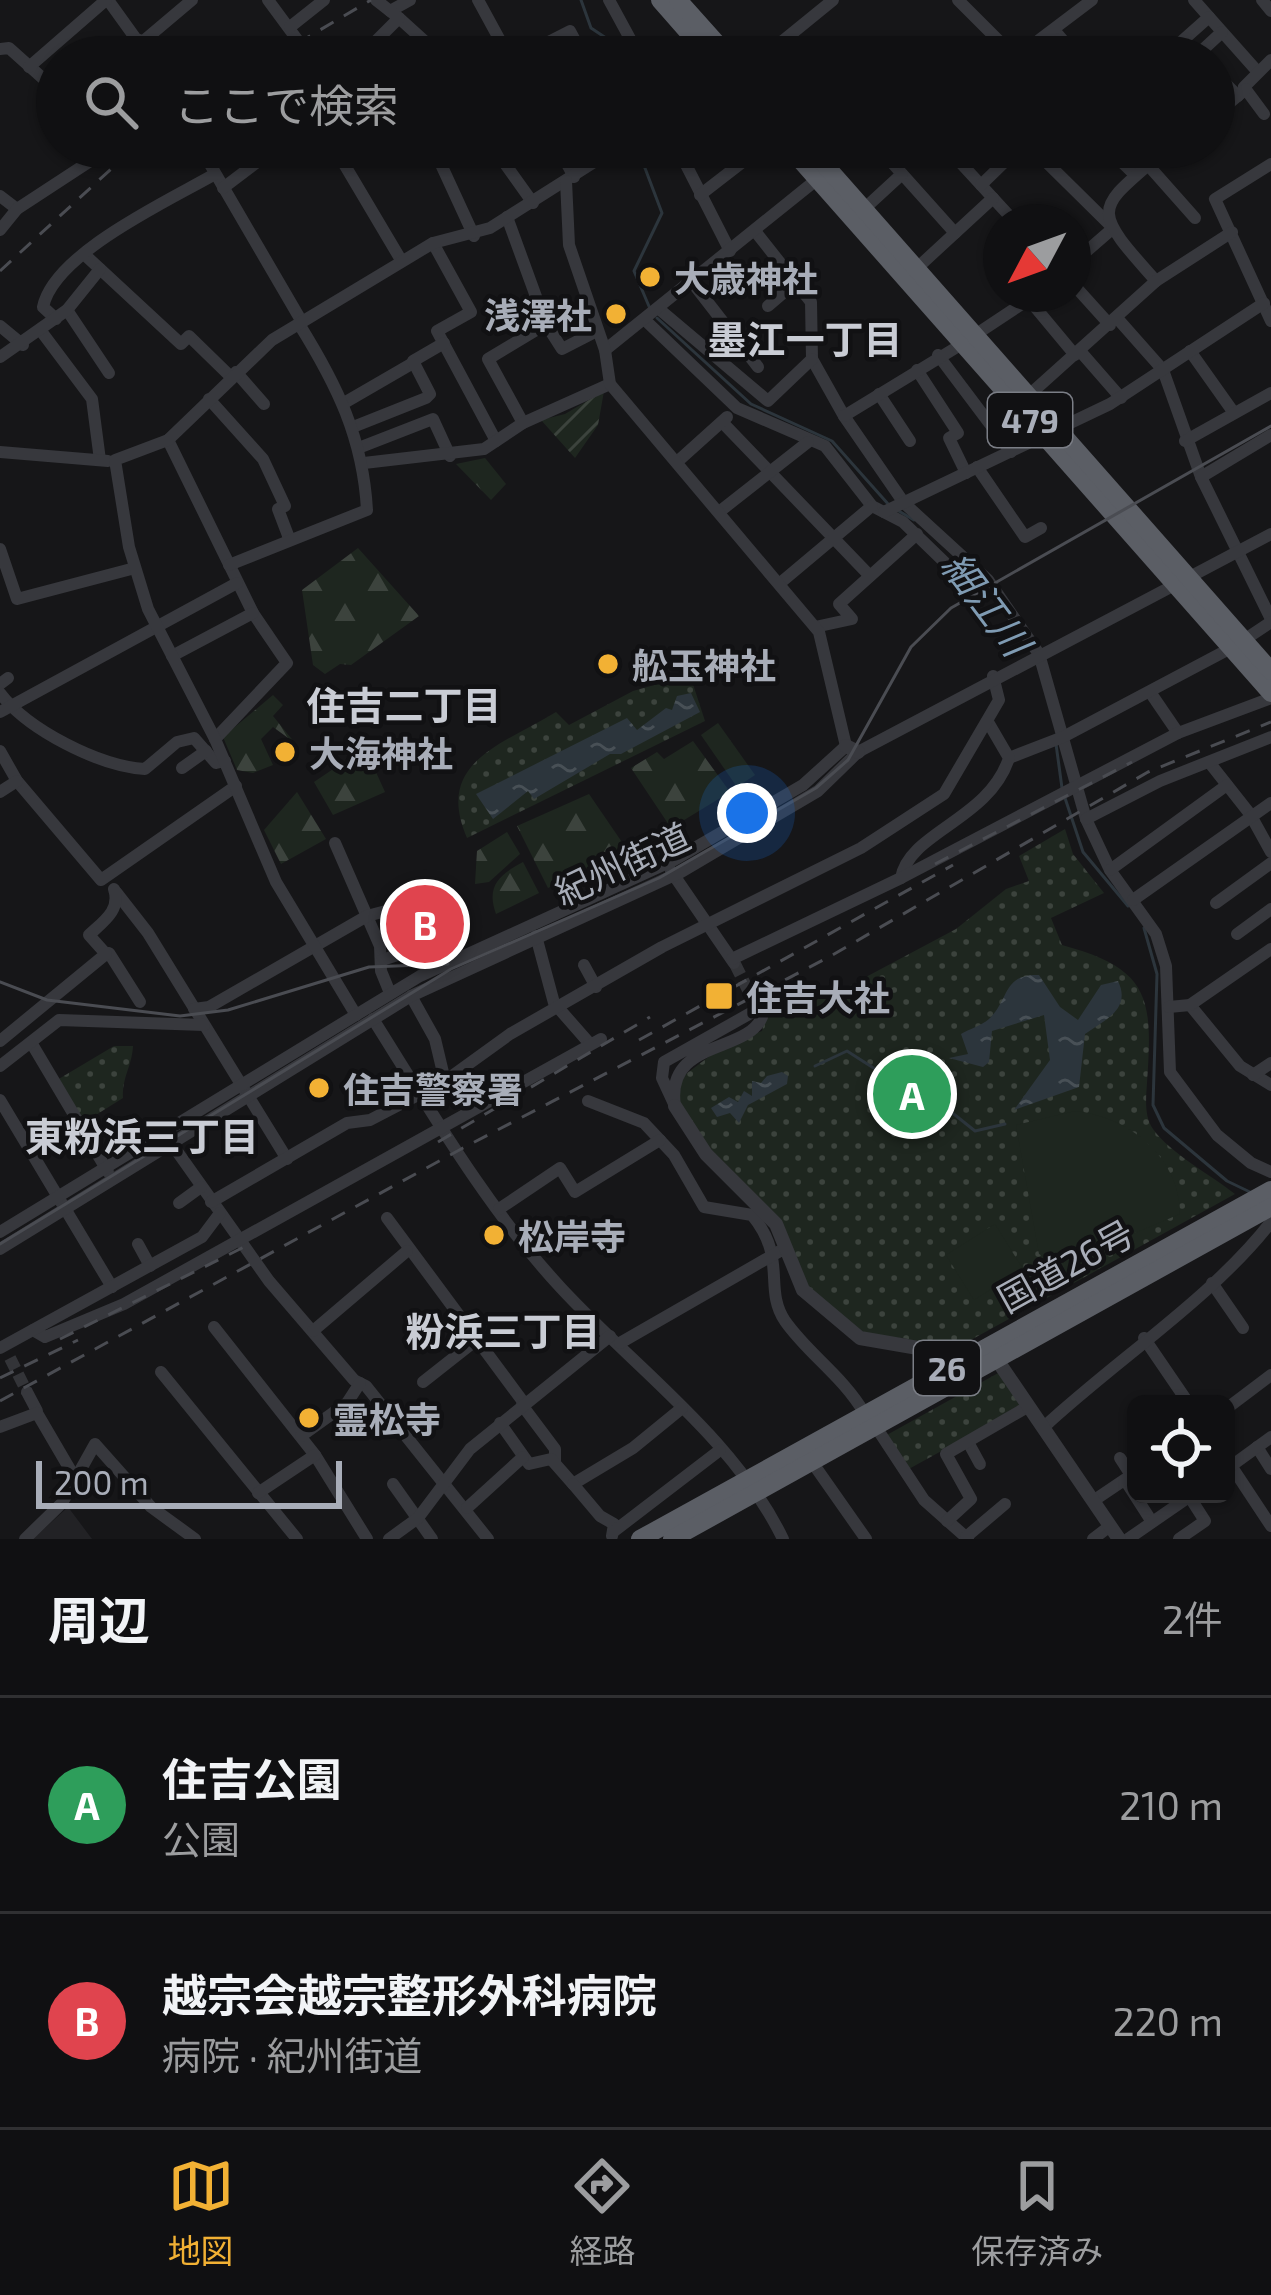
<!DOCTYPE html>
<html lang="ja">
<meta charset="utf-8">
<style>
body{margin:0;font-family:"Exo 2","Noto Sans JP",sans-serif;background:#19191b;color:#f1f3f6}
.controls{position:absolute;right:36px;bottom:36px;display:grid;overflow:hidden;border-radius:18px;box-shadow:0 3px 9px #0004}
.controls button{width:108px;height:108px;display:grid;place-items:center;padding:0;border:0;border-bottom:3px solid #303032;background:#101012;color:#f1f3f6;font:60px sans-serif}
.compass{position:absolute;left:983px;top:204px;width:108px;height:108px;border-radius:50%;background:#101012;box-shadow:0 3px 9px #0004;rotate:229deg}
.scale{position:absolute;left:36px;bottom:30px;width:306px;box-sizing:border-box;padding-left:12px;border:6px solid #a8adb8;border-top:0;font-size:33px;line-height:42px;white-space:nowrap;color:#a8adb8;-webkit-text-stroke:9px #111113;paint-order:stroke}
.you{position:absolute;left:747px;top:813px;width:42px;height:42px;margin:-30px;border:9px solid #fff;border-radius:50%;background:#1a73e8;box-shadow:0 0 0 18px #1a73e833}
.badge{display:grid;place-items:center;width:78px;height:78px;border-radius:50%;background:#f2b134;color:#fff;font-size:39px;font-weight:700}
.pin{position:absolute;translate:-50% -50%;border:6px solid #fff;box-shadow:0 3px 12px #0006}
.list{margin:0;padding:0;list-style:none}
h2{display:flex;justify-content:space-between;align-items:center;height:156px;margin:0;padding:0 48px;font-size:51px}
h2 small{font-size:39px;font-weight:400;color:#9c9d9f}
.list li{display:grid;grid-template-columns:78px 1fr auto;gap:36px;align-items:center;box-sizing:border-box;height:216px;padding:0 48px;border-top:3px solid #303032}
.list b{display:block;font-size:45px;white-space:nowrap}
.list p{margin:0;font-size:39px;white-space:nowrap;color:#9c9d9f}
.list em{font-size:39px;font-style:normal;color:#9c9d9f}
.icon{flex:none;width:66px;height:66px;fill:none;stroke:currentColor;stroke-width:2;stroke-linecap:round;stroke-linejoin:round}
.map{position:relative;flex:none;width:1271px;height:1539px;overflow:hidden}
.search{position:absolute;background:#101012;box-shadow:0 3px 9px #0004;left:36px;right:36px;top:36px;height:132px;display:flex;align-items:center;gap:30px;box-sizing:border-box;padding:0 42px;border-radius:66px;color:#9c9d9f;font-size:45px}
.sheet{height:588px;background:#101012}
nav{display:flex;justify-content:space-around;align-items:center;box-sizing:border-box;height:168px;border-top:3px solid #303032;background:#101012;font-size:33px;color:#9c9d9f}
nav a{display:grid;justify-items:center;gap:6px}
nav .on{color:#f2b134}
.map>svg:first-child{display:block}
.built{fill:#222225}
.grass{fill:url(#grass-dots)}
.forest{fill:url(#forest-firs)}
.garden{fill:url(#garden-furrows)}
.pitch{fill:#1e261f}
.water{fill:url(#water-ripples)}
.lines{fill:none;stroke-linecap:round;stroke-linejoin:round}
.stream{stroke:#2c353c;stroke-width:3}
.minor-tunnel{stroke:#333438;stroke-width:12;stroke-dasharray:12 6;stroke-linecap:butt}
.minor{stroke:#37383d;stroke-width:12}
.tertiary{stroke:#37383d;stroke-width:14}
.trunk{stroke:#5b5e65;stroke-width:18}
.tram{stroke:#4a4c52;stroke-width:3}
.rail{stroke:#4a4c52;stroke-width:3;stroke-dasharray:15 12;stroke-linecap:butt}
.poi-dot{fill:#f2b134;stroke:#111113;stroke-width:4.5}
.labels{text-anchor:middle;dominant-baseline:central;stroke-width:9;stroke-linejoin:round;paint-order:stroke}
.shield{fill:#111113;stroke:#7b7e86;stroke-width:3}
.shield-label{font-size:33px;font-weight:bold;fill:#a8adb8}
.poi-label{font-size:36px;font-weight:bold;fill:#a8adb8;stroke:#111113;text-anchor:start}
.street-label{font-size:36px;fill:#a8adb8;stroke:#111113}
.neighbourhood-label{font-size:39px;font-weight:bold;fill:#c9ccd4;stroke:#111113}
.water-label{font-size:39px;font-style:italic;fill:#7f9bb3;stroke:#111113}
</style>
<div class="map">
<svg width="1271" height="1539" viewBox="0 0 1271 1539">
<defs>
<pattern id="grass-dots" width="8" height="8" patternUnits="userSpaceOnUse" patternTransform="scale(3)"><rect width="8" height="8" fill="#1e261f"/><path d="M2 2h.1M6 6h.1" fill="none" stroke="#3c433d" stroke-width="1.8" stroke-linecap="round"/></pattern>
<pattern id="forest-firs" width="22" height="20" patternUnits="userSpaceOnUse" patternTransform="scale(3)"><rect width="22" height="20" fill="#1e261f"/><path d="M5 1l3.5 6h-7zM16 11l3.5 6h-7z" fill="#3c433d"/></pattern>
<pattern id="garden-furrows" width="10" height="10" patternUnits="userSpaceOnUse" patternTransform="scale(3)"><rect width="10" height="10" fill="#1e261f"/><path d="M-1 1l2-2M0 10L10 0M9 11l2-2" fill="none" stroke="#3c433d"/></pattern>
<pattern id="water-ripples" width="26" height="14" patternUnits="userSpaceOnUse" patternTransform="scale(3)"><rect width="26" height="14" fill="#2c353c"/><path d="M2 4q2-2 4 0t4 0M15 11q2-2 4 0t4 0" fill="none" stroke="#485056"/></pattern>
</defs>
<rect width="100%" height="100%" fill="#161618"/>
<!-- built -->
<polygon class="built" points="68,1507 92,1539 33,1539"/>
<!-- grass -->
<g class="grass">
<path d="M690,675L705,721L467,838C434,762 502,745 556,712L569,725L633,691Z"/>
<path d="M1065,829L1073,854L1104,893L1051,918L1062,945C1150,969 1153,997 1147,1083C1146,1098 1144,1116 1153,1129C1171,1154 1211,1175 1235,1194L940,1357L908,1339L866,1334L807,1287L781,1223L713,1155L678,1100L682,1077L723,1046L762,1031L766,1014L834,994L956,929L1006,889L1029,881L1019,856Z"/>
<path d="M114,1046H133C132,1066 122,1077 123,1098L83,1123L57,1080Z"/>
<polygon points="1000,1372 1023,1406 907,1470 885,1436"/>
</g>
<!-- forest -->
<g class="forest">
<polygon points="485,458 506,484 491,500 456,464"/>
<polygon points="358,548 419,616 351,665 340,664 325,674 313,665 302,590"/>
<polygon points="273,695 283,705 273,716 295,743 273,727 261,739 273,765 253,773 237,770 223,737"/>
<polygon points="718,723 755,775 737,787 701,735"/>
<polygon points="693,741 730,792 671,828 631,768 657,752 664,759"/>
<polygon points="351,757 362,769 375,770 385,792 333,815 314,782"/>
<polygon points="297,792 326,839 281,864 264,830"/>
<polygon points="589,794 628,851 548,888 517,826"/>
<polygon points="507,832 520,854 489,882 475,884 477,851"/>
<path d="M523,862L539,893L496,914C486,886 499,875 523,862Z"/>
</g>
<!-- garden -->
<polygon class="garden" points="604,391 598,425 575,458 541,420 565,414"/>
<!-- pitch -->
<g class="pitch">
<path d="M1075,1111C1129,1117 1179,1156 1180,1214L1059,1265L1039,1254L1016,1125Z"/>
<polygon points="995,1224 1023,1269 974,1300 946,1255"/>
</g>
<!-- water -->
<g class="water">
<polygon points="691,693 700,712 621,754 610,754 534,799 528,791 493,819 476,794 627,718 637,730 666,708 672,710 677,696"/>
<path d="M1039,975L1060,1007L1078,1020L1101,985L1118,981C1132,1010 1103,1021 1085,1034L1079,1087L1014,1110L1050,1060L1044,1015L992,1031L989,1062L983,1067L949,1058L968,1054L961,1034C969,1029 981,1026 989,1019C1010,999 1002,974 1039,975Z"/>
<polygon points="782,1072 788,1076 787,1084 748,1105 739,1123 730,1113 717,1117 711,1108 729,1097 738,1102 744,1091 752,1096 752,1081 761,1083 767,1076"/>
</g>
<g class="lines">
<!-- stream -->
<g class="stream">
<polyline points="581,0 591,28 615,44 620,57"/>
<polyline points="637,147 662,213 634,271 651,311"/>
<polyline points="657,318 751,404 832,441 889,505"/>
<polyline points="897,510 914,520"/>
<polyline points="1056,744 1062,788"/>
<polyline points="1065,798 1083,852 1128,906"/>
<polyline points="1144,928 1157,974 1153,1105 1164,1128 1227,1181 1252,1193"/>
<polyline points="815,1066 847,1051 886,1076 923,1075 939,1101"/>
<polyline points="945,1107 975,1131 1005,1124"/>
</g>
<!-- minor-tunnel -->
<g class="minor-tunnel">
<polyline points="735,964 755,1004"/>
<polyline points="10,1358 27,1392"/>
</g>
<!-- minor -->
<g class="minor">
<polyline points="108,0 149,57"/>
<polyline points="268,0 310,57"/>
<polyline points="478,0 509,57"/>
<polyline points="609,0 640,57"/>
<polyline points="958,0 1015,57"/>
<polyline points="1194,0 1209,17"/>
<polyline points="1262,0 1271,11"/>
<polyline points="390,11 410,0"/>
<polyline points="399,18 442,57"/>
<polyline points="290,27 324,0"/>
<polyline points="1054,30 1077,57"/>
<polyline points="1039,40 1092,0"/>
<polyline points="141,43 192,0"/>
<polyline points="0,49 9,48 57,91"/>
<polyline points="114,57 139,40"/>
<polyline points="360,57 399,18 376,0"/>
<polyline points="519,57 570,31 584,57"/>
<polyline points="763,57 833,0"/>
<polyline points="1164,57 1209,17 1257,71"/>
<polyline points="1195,57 1222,32"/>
<polyline points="29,67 106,0"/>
<polyline points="1217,75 1238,96"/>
<polyline points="1264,114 1244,87 1271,60"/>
<polyline points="1214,116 1246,89"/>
<polyline points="93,147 98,156 111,147"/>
<polyline points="200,147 302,322"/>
<polyline points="334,147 401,260"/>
<polyline points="433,147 474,236"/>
<polyline points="493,147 533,203"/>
<polyline points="558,147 574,177"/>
<polyline points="677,147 730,251"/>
<polyline points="878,147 955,233"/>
<polyline points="946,147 1015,222"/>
<polyline points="1031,147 1109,224"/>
<polyline points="1106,147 1133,173"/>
<polyline points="1271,164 1215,199 1271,321"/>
<polyline points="1148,165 1195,218"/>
<polyline points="981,185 1020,147"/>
<polyline points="223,188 277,147"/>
<polyline points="700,195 762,147"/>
<polyline points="0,196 17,209"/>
<polyline points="864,209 902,174"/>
<polyline points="507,217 546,324 488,359 523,423"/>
<polyline points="0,230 17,209 98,156"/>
<polyline points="755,231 811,302 812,359 844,416 904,503 988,580 1039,654 1086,819 1110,870 1156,934 1166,966 1170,1072 1217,1135 1251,1163 1271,1172"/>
<polyline points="433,243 471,312 437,331 496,441"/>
<polyline points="85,255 181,344 189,336 231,377"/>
<polyline points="1073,263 1111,230"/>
<polyline points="916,269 993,198"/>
<path d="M1156,281C1087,204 1096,211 1169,147"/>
<polyline points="692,282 758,367"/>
<polyline points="1073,284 1110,325"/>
<polyline points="1030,301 1075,355"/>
<polyline points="768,306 796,282"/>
<polyline points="659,309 768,401 812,359"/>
<polyline points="67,310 109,373"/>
<polyline points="1117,318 1163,370 1201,477"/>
<path d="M56,319L43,307C54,253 170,200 215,174"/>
<polyline points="646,321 737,408 825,446 872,506 903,522 965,582"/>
<polyline points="546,324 562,349 597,331"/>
<polyline points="0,326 23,345"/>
<polyline points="41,331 92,399 100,460"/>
<polyline points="975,335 1037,294"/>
<polyline points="605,350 810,185 847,147"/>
<polyline points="1080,351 1121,398"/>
<polyline points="1190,351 1234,413"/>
<polyline points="938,355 1011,452"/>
<polyline points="0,357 67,310 100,269"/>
<polyline points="917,370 958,433 949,438 966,473"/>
<polyline points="236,372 264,404"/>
<polyline points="879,394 910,441"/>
<polyline points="1028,396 1156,281 1232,232"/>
<polyline points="209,399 263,459 285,506 278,509 289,538"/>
<polyline points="344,403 413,363"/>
<polyline points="844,416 962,344"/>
<polyline points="722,422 870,576"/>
<polyline points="353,427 426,398 430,394 413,361 444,343"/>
<polyline points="1271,435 1201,477 1271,619"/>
<polyline points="168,440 253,613 287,663 215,739"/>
<polyline points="1185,441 1271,393"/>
<polyline points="361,447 433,419 450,456"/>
<polyline points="0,452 108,461"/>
<polyline points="677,462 727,417"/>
<polyline points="364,463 484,449 523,423 610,384"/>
<polyline points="977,467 1025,537 1041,528"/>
<polyline points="719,512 808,442"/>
<polyline points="884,512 1110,404 1264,303"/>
<polyline points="0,549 17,599 135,568"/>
<path d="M229,565L367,510C363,438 337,385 299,324"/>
<polyline points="779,584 872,506"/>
<polyline points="815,627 852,619 839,604 917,534"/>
<polyline points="1244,640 1271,622"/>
<polyline points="172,656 253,613"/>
<polyline points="0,684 8,678"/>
<polyline points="1150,692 1178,733"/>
<path d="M0,693C28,730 99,766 145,769L177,742L194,738L216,763L225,761"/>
<polyline points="0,712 237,583"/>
<polyline points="0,751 17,781 101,880 236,786"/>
<polyline points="1009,758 1063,737 1231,648"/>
<polyline points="1209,762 1250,814 1271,852"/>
<polyline points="182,768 206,751"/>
<polyline points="0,792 17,781"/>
<polyline points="1086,819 1160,781 1271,737"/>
<polyline points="335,843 380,946 381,971 390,993"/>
<polyline points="1110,870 1227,785"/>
<polyline points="671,871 734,963"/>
<path d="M901,878C909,832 989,820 1009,758L988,722"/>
<polyline points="116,892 148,933 287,1159"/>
<polyline points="1133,900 1271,803"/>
<polyline points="1216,903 1271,863"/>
<polyline points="1237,934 1271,909"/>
<polyline points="536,936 554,1003 590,1044"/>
<polyline points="109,953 140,1002"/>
<polyline points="732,959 901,878 1178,733 1271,698"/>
<polyline points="382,960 437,942"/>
<polyline points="584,965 596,987"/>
<polyline points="411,996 435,1039 445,1081"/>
<polyline points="1190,1005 1240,1066 1271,1085"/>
<polyline points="1169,1007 1190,1005 1271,949"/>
<polyline points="194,1009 209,1007 367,916 386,911 443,922"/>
<path d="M758,1009L762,1017C747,1054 665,1039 675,1106L662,1078L664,1062Z"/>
<polyline points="356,1015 276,882 215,739 148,609 129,547 115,460 168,440 272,340 433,243 490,228 618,147"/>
<path d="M373,1019C431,1111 487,1208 561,1288C636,1369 734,1438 783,1539"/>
<path d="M0,1041L106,954L89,935C104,921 121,910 114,889"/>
<polyline points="32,1044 108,1172"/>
<polyline points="0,1066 59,1020 204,1025"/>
<polyline points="1253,1075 1271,1063"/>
<polyline points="0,1100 112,1287"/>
<path d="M588,1101L644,1123L674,1155L704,1207L752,1215C788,1259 763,1288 785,1321C809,1355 842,1375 865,1414"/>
<polyline points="169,1140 269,1281 354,1380 366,1386 488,1539"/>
<polyline points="211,1202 347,1123 370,1120 445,1081 510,1034 662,947 861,848 944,794 999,700 993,676"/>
<polyline points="179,1203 201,1187"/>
<polyline points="499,1209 560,1168 575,1192 660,1140"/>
<polyline points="387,1218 524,1403"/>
<polyline points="0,1232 420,976 674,860 803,785 846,746 819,632 610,384 605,350 569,245 566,181"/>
<polyline points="138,1244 150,1266"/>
<polyline points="0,1249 411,996 681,872 818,791 858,752 1271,534"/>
<polyline points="1212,1283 1243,1328"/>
<polyline points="214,1327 315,1455 367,1539"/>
<polyline points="33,1330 45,1337 124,1304 601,1039"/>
<polyline points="313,1331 407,1251"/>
<polyline points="1144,1338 1189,1404"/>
<polyline points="620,1343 780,1251"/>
<polyline points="0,1348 202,1237 220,1213"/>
<polyline points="161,1372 297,1539"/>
<polyline points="423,1382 475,1341"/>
<polyline points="27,1392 37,1411"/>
<polyline points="522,1405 555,1449 555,1463"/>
<polyline points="1226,1409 1271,1375"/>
<polyline points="500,1423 529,1464 551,1459 573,1484 633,1448 682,1408"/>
<polyline points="0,1427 37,1413 75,1478"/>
<polyline points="876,1427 924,1500 968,1539"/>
<path d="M1044,1427C1116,1360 1213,1297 1271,1222"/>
<polyline points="301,1436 347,1403 360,1383"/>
<polyline points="968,1442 980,1464"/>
<polyline points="1257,1447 1271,1469"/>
<polyline points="1120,1458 1131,1475"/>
<polyline points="1226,1458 1271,1526"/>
<polyline points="812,1462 866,1539"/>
<polyline points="1227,1469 1271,1437"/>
<polyline points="1125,1480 1152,1522"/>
<polyline points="393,1484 432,1539"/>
<polyline points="573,1484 600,1516 614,1524 612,1536"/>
<polyline points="258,1493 315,1455"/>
<polyline points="1093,1501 1136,1472"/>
<polyline points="467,1508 523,1457"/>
<polyline points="947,1521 971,1499 946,1454 1029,1406"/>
<polyline points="613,1532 720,1450"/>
<polyline points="966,1537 1005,1504"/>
<polyline points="25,1539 62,1503 95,1444 151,1507 195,1539"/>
<polyline points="389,1539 418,1518 470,1449 610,1336"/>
<polyline points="1093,1539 1110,1526"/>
<polyline points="1128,1539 1193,1494"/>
<polyline points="1179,1539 1205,1521 1189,1496"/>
</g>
<!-- tertiary -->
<g class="tertiary">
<polyline points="846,746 858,752"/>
<polyline points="675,1106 706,1154 776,1224 803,1290 860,1338 918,1348 945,1376"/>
<polyline points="993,1354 1119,1539"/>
</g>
<!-- trunk -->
<g class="trunk">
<polyline points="660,0 710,57"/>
<polyline points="678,0 729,57"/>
<polyline points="789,147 1271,693"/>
<polyline points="809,147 1271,671"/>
<polyline points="640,1539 1271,1190"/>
<polyline points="672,1539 1271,1207"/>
</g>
<!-- tram -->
<g class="tram">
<polyline points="0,982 47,1000 180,1016 228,1010 369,967 448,964"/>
<polyline points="0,1244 451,969 659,878 816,788 848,760 911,647 951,608 1271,426"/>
</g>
<!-- rail -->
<g class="rail">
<polyline points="274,57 371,0"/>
<polyline points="0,271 135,147"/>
<polyline points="935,864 1132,762"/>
<polyline points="639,1040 953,865"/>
<polyline points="438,1142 650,1017"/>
<polyline points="60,1339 248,1245"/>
<polyline points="0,1378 78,1340"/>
<polyline points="0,1401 463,1148 829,957 1148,772 1271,722"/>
</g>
</g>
<!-- markers -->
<g class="poi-dot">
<circle cx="650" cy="277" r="12"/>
<circle cx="616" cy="314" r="12"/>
<circle cx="608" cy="664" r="12"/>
<circle cx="285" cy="752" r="12"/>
<rect x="704" y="981" width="30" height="30" rx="6"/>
<circle cx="319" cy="1088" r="12"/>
<circle cx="494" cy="1235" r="12"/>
<circle cx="309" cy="1418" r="12"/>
</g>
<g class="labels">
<!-- shield labels -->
<g class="shield">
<rect x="988" y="393" width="84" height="54" rx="9"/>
<rect x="914" y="1341" width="66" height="54" rx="9"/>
</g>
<g class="shield-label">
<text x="1030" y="420">479</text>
<text x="947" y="1368">26</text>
</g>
<!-- poi labels -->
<g class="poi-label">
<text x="674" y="277">大歳神社</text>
<text x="592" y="314" text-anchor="end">浅澤社</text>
<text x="632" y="664">舩玉神社</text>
<text x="309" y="752">大海神社</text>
<text x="746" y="996">住吉大社</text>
<text x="343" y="1088">住吉警察署</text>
<text x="518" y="1235">松岸寺</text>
<text x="333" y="1418">霊松寺</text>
</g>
<!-- street labels -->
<g class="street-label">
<text transform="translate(622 863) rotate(-25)">紀州街道</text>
<text transform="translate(1065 1265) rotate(-29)">国道26号</text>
</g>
<!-- neighbourhood labels -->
<g class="neighbourhood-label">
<text x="805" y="338">墨江一丁目</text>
<text x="404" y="704">住吉二丁目</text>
<text x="142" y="1135">東粉浜三丁目</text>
<text x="503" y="1330">粉浜三丁目</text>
</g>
<!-- water labels -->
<g class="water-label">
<text transform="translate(987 603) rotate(53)">細江川</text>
</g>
</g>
</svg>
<div class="controls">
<button><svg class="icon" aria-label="locate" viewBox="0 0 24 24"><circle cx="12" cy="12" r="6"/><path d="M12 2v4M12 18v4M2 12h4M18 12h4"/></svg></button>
</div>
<svg class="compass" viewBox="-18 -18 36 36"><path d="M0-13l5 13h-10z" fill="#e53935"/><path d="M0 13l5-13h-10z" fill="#9c9d9f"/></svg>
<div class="scale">200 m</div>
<div class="you"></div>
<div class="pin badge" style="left:912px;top:1094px;background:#2e9e5b">A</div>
<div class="pin badge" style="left:425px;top:924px;background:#e0444e">B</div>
<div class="search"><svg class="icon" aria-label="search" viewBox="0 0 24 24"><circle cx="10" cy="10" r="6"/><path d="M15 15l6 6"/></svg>ここで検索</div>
</div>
<section class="sheet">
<h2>周辺<small>2件</small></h2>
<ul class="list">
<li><span class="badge" style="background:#2e9e5b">A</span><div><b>住吉公園</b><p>公園</p></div><em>210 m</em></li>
<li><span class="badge" style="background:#e0444e">B</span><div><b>越宗会越宗整形外科病院</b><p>病院 · 紀州街道</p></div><em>220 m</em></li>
</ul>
</section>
<nav>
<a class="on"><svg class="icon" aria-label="map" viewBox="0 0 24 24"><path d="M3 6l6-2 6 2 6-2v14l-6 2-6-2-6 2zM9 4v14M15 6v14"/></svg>地図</a>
<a><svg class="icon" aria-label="directions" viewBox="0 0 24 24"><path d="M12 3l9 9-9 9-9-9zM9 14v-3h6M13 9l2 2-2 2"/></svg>経路</a>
<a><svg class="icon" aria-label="saved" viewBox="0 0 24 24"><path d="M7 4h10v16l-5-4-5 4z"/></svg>保存済み</a>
</nav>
